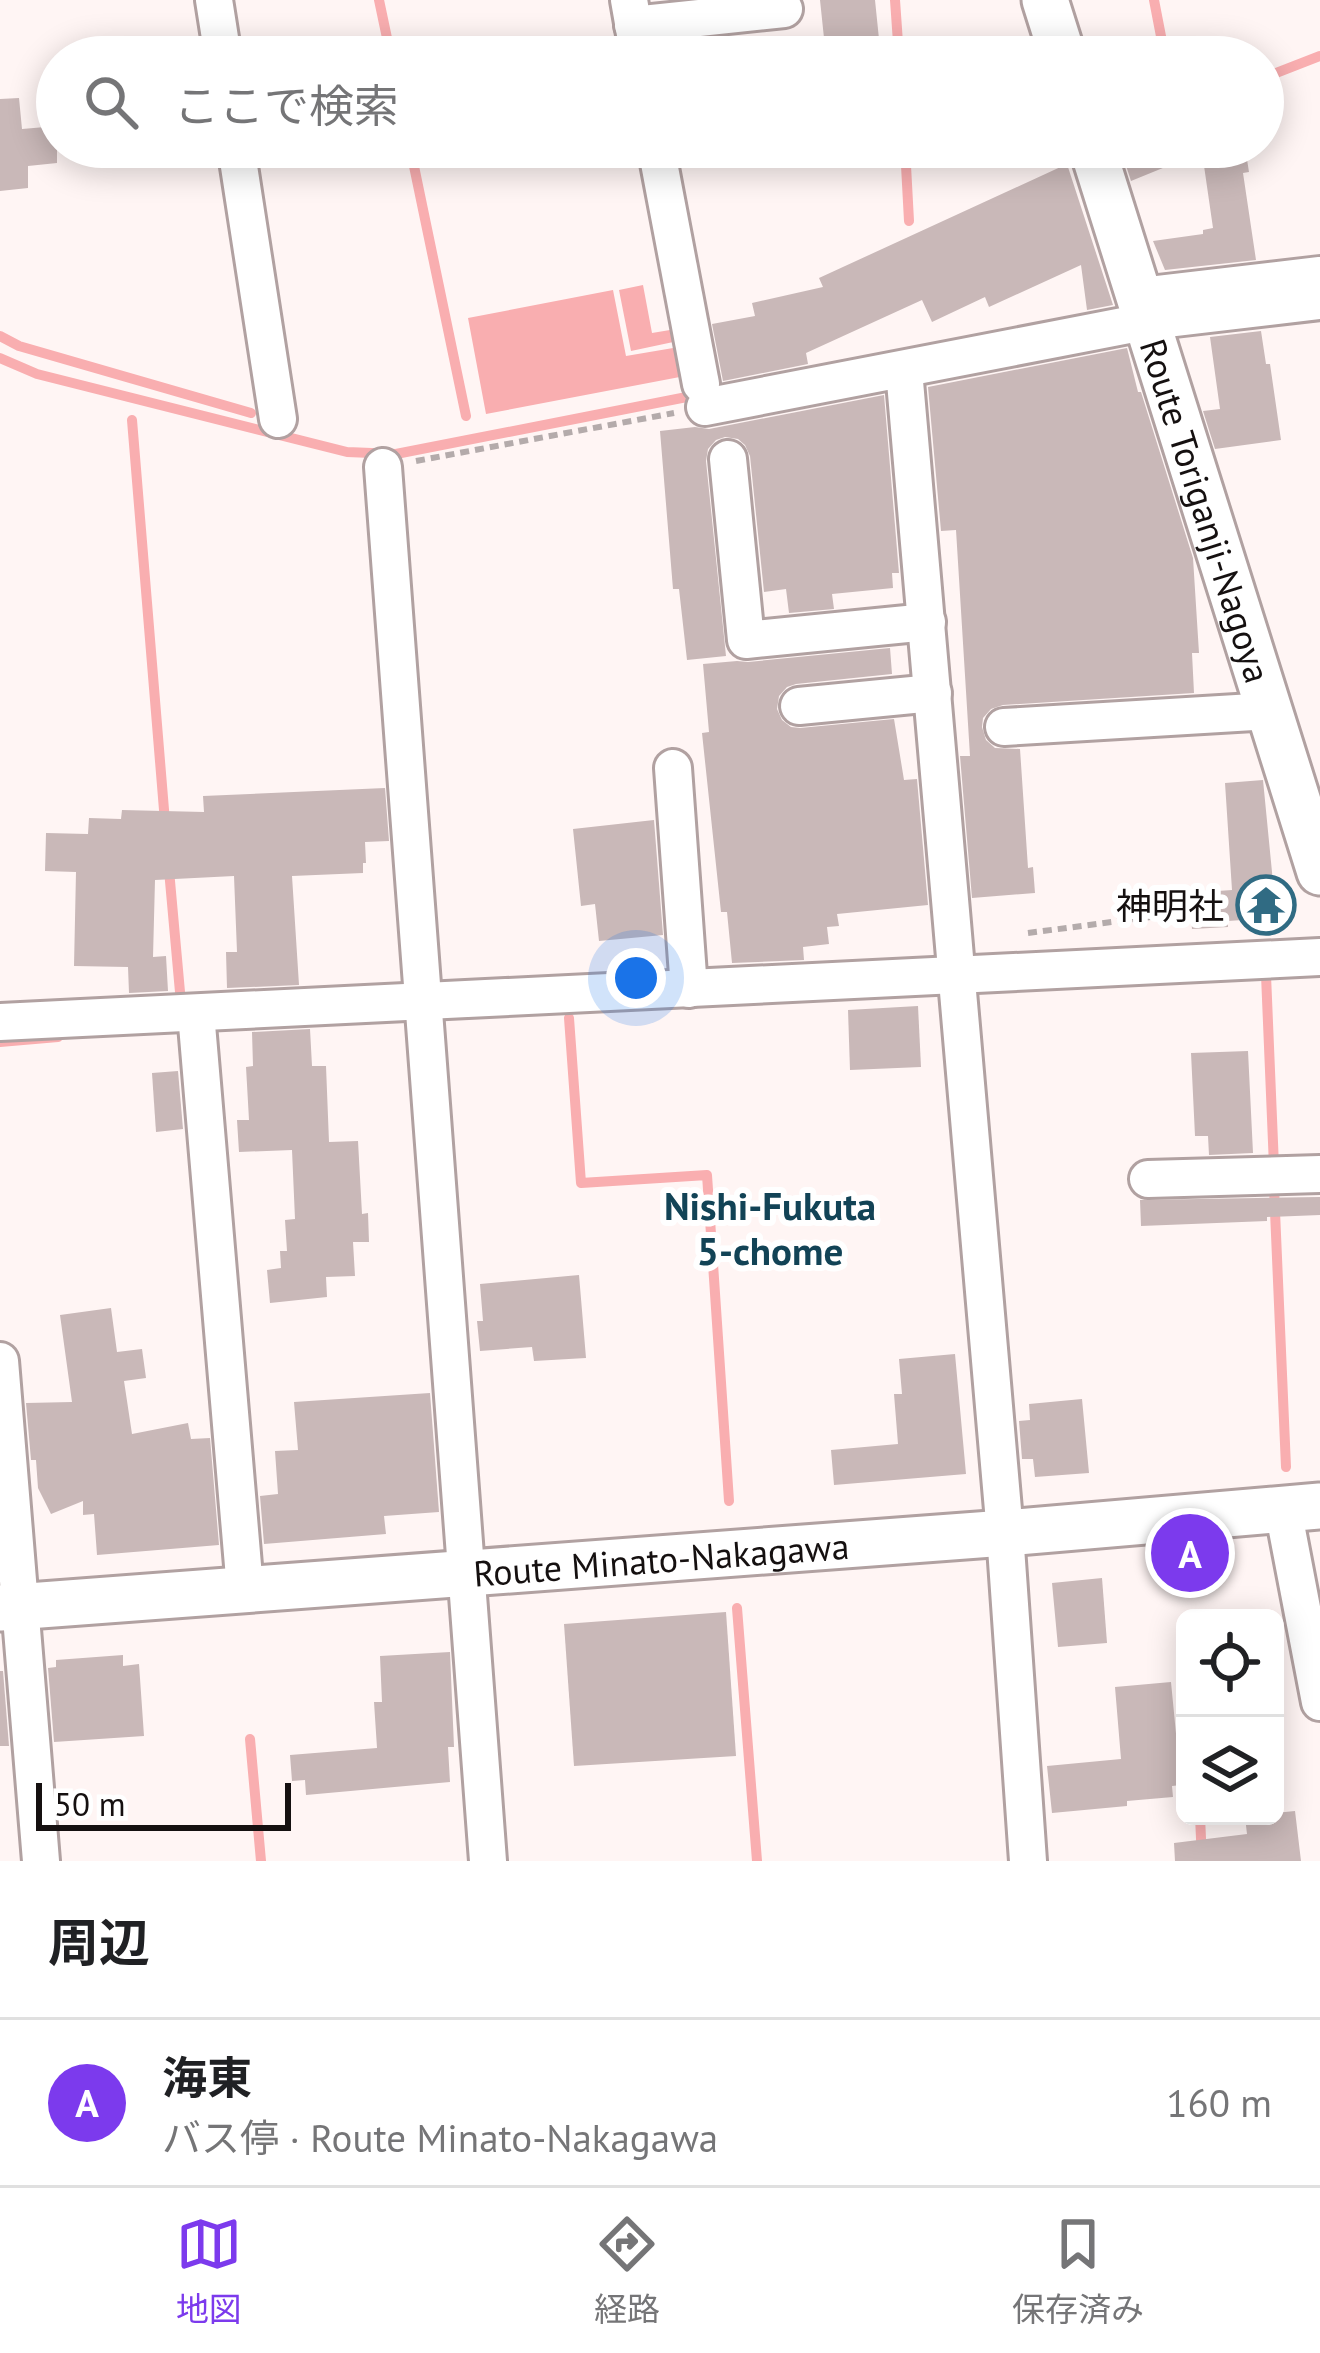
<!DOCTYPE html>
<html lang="ja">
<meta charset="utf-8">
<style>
body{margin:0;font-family:"PT Sans","Noto Sans JP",sans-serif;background:#f6f6f6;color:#202124}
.controls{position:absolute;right:36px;bottom:36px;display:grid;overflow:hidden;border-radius:18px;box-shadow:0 6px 30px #0003}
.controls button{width:108px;height:108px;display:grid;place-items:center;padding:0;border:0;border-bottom:3px solid #e0e0e0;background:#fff;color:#202124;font:60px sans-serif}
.scale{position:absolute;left:36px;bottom:30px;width:255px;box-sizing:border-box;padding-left:12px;border:6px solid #151010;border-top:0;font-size:33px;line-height:42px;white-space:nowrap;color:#151010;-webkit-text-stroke:9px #fff;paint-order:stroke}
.you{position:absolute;left:636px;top:978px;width:42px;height:42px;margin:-30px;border:9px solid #fff;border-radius:50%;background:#1a73e8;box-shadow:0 0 0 18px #1a73e833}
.badge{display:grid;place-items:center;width:78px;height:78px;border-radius:50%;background:#7c3aed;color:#fff;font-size:39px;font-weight:700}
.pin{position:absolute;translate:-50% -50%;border:6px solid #fff;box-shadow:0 3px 12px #0006}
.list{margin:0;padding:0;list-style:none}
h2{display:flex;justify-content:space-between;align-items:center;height:156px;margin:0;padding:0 48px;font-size:51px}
h2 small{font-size:39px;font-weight:400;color:#757577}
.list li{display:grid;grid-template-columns:78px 1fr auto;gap:36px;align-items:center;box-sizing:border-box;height:168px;padding:0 48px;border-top:3px solid #e0e0e0}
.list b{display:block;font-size:45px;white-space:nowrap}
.list p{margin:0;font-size:39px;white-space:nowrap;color:#757577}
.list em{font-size:39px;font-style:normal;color:#757577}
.icon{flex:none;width:66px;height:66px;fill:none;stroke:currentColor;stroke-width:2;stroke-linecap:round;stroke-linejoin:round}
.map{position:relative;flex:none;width:1320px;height:1861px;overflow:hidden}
.search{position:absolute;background:#fff;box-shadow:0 6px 30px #0003;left:36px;right:36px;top:36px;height:132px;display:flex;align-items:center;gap:30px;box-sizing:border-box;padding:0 42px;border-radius:66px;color:#757577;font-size:45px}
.sheet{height:324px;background:#fff}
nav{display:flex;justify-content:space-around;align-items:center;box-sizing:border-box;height:168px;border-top:3px solid #e0e0e0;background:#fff;font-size:33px;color:#757577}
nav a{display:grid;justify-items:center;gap:6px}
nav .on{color:#7c3aed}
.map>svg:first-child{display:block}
.water{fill:#f9aeb0}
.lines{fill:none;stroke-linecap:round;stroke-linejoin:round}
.stream{stroke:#f9aeb0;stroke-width:10}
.building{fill:#c9b8b8}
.minor-casing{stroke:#b1a1a1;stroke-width:42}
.major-casing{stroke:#b1a1a1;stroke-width:51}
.path{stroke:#b4abab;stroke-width:6;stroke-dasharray:9 6;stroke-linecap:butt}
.minor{stroke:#fff;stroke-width:36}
.major{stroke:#fff;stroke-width:45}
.labels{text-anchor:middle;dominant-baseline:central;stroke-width:12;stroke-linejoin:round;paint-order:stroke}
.street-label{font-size:36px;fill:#151010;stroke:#fff}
.poi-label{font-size:36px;fill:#151010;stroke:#fff;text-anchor:end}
.neighbourhood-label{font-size:39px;font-weight:bold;fill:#124356;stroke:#fff}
</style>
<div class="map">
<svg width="1320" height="1861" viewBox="0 0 1320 1861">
<rect width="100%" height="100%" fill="#fff5f4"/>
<!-- water -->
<g class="water">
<polygon points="643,285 652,333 676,329 678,341 631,351 619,290"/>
<polygon points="613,290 626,356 679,347 685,376 486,414 468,318"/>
</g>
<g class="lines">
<!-- stream -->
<g class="stream">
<polyline points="379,0 391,57"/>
<polyline points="895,0 899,57"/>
<polyline points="1154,0 1165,57"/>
<polyline points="1263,78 1320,56"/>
<polyline points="410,147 466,416"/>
<polyline points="905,147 909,221"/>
<polyline points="0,336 19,346 251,413"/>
<polyline points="0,358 37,374 347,452 396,454 702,394"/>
<polyline points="132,420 165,822"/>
<polyline points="169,870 180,992"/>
<polyline points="1256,975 1266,975 1274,1166"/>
<polyline points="569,1018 581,1183 707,1175 729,1501"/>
<polyline points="0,1042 58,1037"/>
<polyline points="1274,1188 1286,1467"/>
<polyline points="737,1608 757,1861"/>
<polyline points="250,1739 261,1861"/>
<polyline points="1200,1816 1202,1861"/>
</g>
</g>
<!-- building -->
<g class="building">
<polygon points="820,0 875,0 879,39 854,41 856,57 826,57"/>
<polygon points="19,98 22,129 57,126 57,163 28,166 28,188 0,191 0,99"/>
<polygon points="1120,147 1245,147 1249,172 1243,173 1256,260 1165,270 1153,241 1203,234 1203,230 1213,228 1202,152 1131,181"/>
<polygon points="1067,164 1113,305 1087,310 1081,265 989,307 985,297 932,322 922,300 806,353 808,364 723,381 712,324 755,316 752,303 823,287 819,278"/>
<polygon points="1261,331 1266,364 1270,364 1281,440 1215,449 1203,411 1220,409 1210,337"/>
<polygon points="1127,348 1138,392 1141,392 1193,558 1199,653 1192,653 1194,693 1003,705 991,709 983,718 982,727 986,740 995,748 1020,749 1028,868 1033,867 1035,893 972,898 960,756 970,756 956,530 941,531 928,387"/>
<polygon points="884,395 899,573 892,573 893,588 832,594 834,609 789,613 786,589 764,592 750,456 745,445 738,439 725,437 716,440 708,449 706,461 726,656 687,660 679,589 673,589 660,431 695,427 709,429"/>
<polygon points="890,648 892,674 796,684 787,687 779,696 777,709 782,720 791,727 800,728 894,719 904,780 917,779 928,905 837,914 839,926 827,927 829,944 803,947 804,960 732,963 727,912 721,912 702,733 709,732 703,664 737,661 748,662"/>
<polygon points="1263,780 1276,913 1256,914 1257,919 1228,921 1228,927 1192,929 1189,893 1232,890 1225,783"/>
<polygon points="385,788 389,841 365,842 366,863 363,863 363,873 292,876 299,985 227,988 226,952 237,952 234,876 155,880 153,957 166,956 168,991 129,993 128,967 74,966 76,872 45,871 46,833 88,834 89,818 121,819 122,810 204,812 203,796"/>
<polygon points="654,820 663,935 599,941 595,904 581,906 573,829"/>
<polygon points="918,1006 921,1067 850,1070 848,1010"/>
<polygon points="310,1029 312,1066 326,1066 329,1142 358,1141 362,1214 368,1213 369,1242 353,1242 355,1276 326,1277 327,1297 270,1303 267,1270 281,1268 280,1251 287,1251 285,1220 295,1219 292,1150 239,1152 237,1120 249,1120 246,1067 253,1066 252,1032"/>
<polygon points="1248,1051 1253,1153 1209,1155 1208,1136 1195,1136 1191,1053"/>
<polygon points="178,1071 183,1129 156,1132 152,1073"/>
<polygon points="1320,1197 1320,1215 1267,1217 1267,1221 1141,1226 1140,1200"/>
<polygon points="579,1275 586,1358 534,1361 532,1347 480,1351 477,1321 483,1321 480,1284"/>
<polygon points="111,1308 117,1352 142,1349 146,1378 124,1381 132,1434 188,1423 191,1439 210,1438 219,1545 97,1555 94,1514 83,1515 83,1501 51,1514 38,1488 36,1460 31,1460 26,1403 72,1402 60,1315"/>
<polygon points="955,1354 966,1474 834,1485 831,1450 898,1444 894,1394 902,1394 899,1359"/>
<polygon points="430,1393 439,1512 384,1516 386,1534 264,1544 260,1496 278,1494 275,1451 298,1450 294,1402"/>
<polygon points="1082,1399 1089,1473 1035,1477 1033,1459 1022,1459 1019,1421 1030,1420 1029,1404"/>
<polygon points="1102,1578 1107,1643 1058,1647 1052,1583"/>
<polygon points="726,1612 736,1756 574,1766 564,1624"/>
<polygon points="450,1652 454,1747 448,1747 450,1782 306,1795 305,1780 292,1781 290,1755 377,1748 374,1702 382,1702 380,1656"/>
<polygon points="123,1655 123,1666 139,1664 144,1736 54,1742 48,1668 56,1667 56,1660"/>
<polygon points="0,1671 3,1671 9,1746 0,1746"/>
<polygon points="1171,1682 1181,1785 1172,1786 1173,1797 1127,1801 1127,1806 1052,1813 1047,1766 1121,1759 1115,1687"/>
<polygon points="1295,1811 1301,1861 1175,1861 1174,1843 1247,1834 1245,1817 1275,1816 1275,1813"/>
</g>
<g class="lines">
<!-- minor casing -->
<g class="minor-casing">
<g id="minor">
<polyline points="214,0 223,57"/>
<polyline points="629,0 639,57"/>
<polyline points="633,25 784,9"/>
<polyline points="236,147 278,419"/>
<polyline points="656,147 701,384"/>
<polyline points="1141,296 1320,275"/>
<polyline points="904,370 1005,1533 1028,1861"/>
<polyline points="705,407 1149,321 1320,301"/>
<polyline points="728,459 746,640 927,622"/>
<polyline points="383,467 488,1861"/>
<polyline points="799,706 933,693"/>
<polyline points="1004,727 1270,711"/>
<polyline points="673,768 689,989"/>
<polyline points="196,1013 245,1589"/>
<polyline points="0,1022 1320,957"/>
<polyline points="1148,1179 1320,1174"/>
<polyline points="0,1361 41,1861"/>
<polyline points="1283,1509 1320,1702"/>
</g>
</g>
<!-- major casing -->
<g class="major-casing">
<g id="major">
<polyline points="1045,0 1063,57"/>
<path id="s1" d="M1092,147L1320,872"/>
<path id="s2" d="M0,1608L1005,1533L1320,1506"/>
</g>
</g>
<!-- path -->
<g class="path">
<polyline points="416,461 674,413"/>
<polyline points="1028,933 1173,914"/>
</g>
<!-- minor -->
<use href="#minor" class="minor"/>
<!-- major -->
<use href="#major" class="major"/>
</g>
<!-- icons -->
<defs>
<g id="temple-ring" transform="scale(3)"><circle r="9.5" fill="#fff" stroke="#306b83" stroke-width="1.5"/><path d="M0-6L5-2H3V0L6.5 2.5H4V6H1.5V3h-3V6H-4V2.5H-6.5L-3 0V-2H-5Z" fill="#306b83"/></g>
</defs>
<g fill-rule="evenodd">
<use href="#temple-ring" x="1266" y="905"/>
</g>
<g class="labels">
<!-- street labels -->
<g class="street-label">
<text stroke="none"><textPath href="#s1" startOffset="381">Route Toriganji-Nagoya</textPath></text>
<text stroke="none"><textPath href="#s2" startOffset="663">Route Minato-Nakagawa</textPath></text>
</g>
<!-- poi labels -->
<g class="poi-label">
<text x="1224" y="905">神明社</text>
</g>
<!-- neighbourhood labels -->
<g class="neighbourhood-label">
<text x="770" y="1205">Nishi-Fukuta<tspan x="770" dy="45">5-chome</tspan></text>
</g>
</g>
</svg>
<div class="controls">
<button><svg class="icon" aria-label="locate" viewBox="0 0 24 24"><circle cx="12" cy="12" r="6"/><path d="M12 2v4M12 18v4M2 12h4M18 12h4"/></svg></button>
<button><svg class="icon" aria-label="layers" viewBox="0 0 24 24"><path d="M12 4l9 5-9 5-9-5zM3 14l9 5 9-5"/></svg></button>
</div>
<div class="scale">50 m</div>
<div class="you"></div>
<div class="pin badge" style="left:1190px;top:1553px">A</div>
<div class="search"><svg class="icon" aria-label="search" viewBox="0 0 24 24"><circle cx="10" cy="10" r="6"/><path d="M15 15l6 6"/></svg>ここで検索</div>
</div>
<section class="sheet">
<h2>周辺<small></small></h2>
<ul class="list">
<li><span class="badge">A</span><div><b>海東</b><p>バス停 · Route Minato-Nakagawa</p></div><em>160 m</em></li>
</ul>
</section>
<nav>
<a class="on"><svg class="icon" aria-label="map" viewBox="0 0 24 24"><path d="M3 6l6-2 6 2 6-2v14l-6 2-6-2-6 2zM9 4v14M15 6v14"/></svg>地図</a>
<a><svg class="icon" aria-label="directions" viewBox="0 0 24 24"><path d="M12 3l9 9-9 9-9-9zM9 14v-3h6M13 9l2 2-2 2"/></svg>経路</a>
<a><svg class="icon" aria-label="saved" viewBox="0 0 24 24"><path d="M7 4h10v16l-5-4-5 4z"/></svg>保存済み</a>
</nav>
